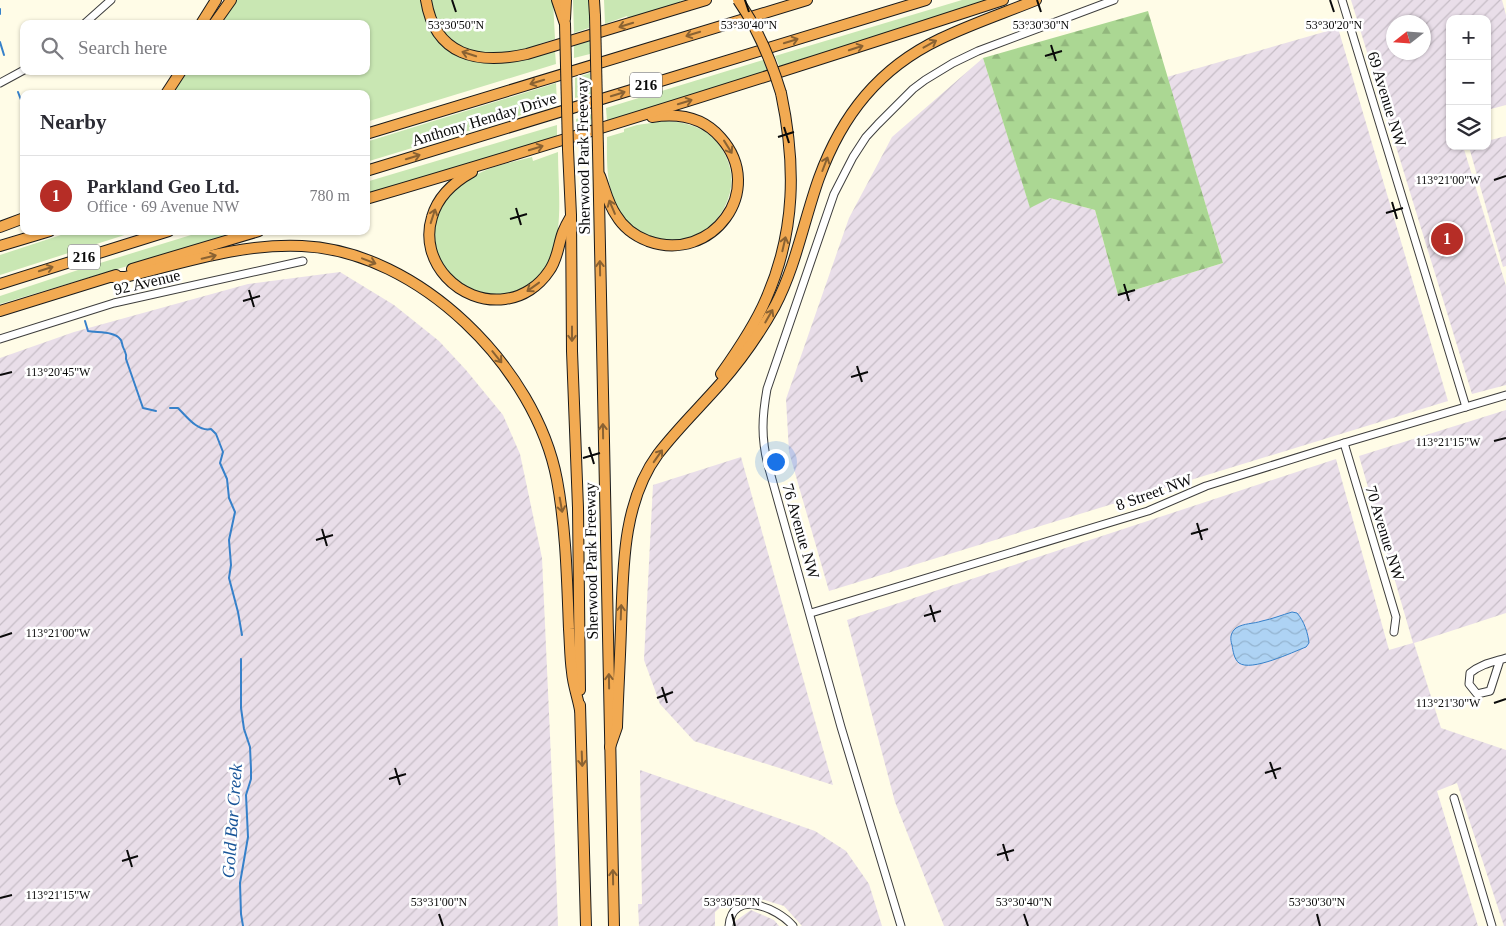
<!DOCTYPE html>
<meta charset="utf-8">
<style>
body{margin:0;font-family:"Times New Roman",serif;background:#f7f7f7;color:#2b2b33}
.controls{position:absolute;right:15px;top:15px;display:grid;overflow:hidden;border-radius:10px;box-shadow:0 1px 4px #0004}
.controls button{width:45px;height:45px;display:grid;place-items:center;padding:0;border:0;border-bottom:1px solid #e1e1e2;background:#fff;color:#2b2b33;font:25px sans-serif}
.compass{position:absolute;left:1386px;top:15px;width:45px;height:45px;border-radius:50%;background:#fff;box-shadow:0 1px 4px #0004;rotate:253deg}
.you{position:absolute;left:775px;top:461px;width:18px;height:18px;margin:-12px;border:4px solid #fff;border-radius:50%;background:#1a73e8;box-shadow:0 0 0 8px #1a73e833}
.badge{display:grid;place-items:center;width:32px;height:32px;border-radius:50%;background:#b62d26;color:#fff;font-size:16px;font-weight:700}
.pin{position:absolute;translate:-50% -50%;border:2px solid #fff;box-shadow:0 1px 5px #0006}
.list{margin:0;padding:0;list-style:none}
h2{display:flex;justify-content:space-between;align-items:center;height:65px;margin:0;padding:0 20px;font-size:21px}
h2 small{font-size:16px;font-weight:400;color:#7c7c81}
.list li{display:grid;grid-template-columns:32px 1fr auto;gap:15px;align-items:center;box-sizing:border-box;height:80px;padding:0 20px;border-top:1px solid #e1e1e2}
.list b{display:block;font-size:19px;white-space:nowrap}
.list p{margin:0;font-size:16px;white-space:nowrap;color:#7c7c81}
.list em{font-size:16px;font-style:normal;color:#7c7c81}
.icon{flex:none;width:28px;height:28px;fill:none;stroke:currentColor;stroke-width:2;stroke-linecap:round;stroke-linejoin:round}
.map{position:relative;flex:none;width:1506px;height:926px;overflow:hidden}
.search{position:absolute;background:#fff;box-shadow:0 1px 4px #0004;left:20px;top:20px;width:350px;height:55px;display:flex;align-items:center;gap:12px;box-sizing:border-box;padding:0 18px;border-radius:10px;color:#7c7c81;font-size:19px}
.panel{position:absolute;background:#fff;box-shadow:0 1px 4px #0004;left:20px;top:90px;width:350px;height:145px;border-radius:10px}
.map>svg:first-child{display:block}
.industrial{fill:url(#industrial-furrows);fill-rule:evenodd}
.grass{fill:#c9e7b3}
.forest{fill:url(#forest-firs)}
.water{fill:url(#water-waves);stroke:#3681ca}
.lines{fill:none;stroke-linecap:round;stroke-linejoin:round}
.stream{stroke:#3681ca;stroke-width:2}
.minor-casing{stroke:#3d3d3d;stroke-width:9}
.highway-casing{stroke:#1b1b1b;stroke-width:12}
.minor{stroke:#fff;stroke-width:7}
.highway{stroke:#f2aa52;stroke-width:10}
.highway-bridge-casing{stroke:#1b1b1b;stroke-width:12;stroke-linecap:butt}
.highway-bridge{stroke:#f2aa52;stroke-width:10}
.oneway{stroke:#8a6232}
.ticks{fill:none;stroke:#0a0a0a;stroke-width:2}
.labels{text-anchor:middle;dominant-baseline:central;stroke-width:5;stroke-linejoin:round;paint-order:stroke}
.shield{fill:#fff;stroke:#545454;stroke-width:1}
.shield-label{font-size:15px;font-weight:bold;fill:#0a0a0a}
.street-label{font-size:16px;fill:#0a0a0a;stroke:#fff}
.water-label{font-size:18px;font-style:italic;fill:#175498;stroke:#fff}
.ticks-label{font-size:12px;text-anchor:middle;fill:#0a0a0a;stroke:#fff;stroke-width:5;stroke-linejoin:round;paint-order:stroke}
</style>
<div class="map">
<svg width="1506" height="926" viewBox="0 0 1506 926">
<defs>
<pattern id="industrial-furrows" width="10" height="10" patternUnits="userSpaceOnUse" patternTransform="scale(1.25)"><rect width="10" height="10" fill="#e9dee9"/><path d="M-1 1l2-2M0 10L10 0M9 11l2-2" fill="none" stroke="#c6bdc6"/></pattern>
<pattern id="forest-firs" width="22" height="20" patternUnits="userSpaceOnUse" patternTransform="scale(1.25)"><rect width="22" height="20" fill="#abd793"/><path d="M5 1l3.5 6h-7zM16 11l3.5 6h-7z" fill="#92b77d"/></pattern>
<pattern id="water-waves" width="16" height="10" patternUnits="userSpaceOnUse" patternTransform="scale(1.25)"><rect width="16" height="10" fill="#aed3f4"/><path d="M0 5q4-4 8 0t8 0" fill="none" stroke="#94b4d0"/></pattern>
</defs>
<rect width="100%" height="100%" fill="#fffce7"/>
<!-- industrial -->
<g class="industrial">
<path d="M1351,0H1502L1506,15V105L1487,110V19H1450V146H1463L1506,286V385L1472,394ZM1394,22H1424V52H1394Z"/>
<polygon points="1338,28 1448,401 829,591 789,452 786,399 849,218 892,137 983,58 1030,207 1050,198 1095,210 1118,295 1223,263 1167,77"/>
<polygon points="1506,136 1506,266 1503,267 1469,147 1487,146 1487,141"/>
<polygon points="340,272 394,305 439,341 466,370 503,415 520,454 542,558 555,847 558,926 0,926 0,358 74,332 248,284"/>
<polygon points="1506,410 1506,613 1414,643 1441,728 1506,750 1506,926 1504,926 1457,783 1437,791 1478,926 944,926 895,802 847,620 1336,459 1389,650 1413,643 1359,456"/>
<polygon points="741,457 833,785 694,741 660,704 644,660 653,485"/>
<polygon points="640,770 815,831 846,851 869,884 882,926 802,926 784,906 751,896 735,895 715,912 715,926 639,926 638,904 642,904"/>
<polygon points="751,910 774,920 779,926 734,926 734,922"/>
</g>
<!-- grass -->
<g class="grass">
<path d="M237,0H421C429,44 458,66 503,63C521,62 538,56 555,51L556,64L366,122V94H172L188,71H366V24H220Z"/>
<polygon points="430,0 553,0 555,39 539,44 540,48 486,56 457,46 438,26"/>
<polygon points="573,0 589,0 589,28 574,33"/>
<polygon points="604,0 685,0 680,1 680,6 629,20 627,16 605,24"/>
<polygon points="962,0 993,0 780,68 775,56"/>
<polygon points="590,41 590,54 574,58 574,45"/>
<polygon points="763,60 768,72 607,121 606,108"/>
<polygon points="590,73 591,94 575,98 575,78"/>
<polygon points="556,83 557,104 366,162 366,142"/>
<polygon points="591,114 591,126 576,131 576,119"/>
<path d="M665,121C689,122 711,129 723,151C732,166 734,183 728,199C708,255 633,254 613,197C606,178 607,158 607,137L624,132V129L637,125Z"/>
<polygon points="557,125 557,136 366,195 366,182"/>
<path d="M558,152C558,188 564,228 550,261C540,284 509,301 484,294C479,293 474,291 470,289C466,287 462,286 459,284C455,282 452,277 449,273C418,239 438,195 474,176C491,166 513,162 532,157L533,161Z"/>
<polygon points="73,231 137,231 0,275 0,255"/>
<polygon points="204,231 245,231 0,304 0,296 84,268"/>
</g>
<!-- forest -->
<polygon class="forest" points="1148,11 1223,263 1118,295 1095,210 1050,198 1030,208 983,58"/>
<!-- water -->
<path class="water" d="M1292,612L1297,613C1304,621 1308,633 1309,643L1306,647C1293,652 1251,672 1239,663C1234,659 1233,651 1232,645C1230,639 1230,633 1236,628C1244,623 1253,624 1262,621C1272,619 1282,615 1292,612Z"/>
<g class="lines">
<!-- stream -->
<g class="stream">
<polyline points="0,9 0,14"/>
<polyline points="0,42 4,55"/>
<polyline points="18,92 24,108"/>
<path d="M85,321L88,331C96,333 115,331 120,339C122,340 122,345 123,347C125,352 127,353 126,359L143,408L156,411"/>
<path d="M170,408H178C187,417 198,432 211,429L216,434L223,452L220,463L227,479L229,498L235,512L229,540L231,565L229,578L238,612L242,635"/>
<polyline points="241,659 241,708 244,729 250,747 251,769 251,779 246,795 248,837 240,883 241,914 243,926"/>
</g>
<!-- minor casing -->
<g class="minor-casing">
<g id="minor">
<polyline points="1342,0 1466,407"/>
<polyline points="84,24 111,0"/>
<polyline points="0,83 24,70"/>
<polyline points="0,339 114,303 303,261"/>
<polyline points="1344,443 1396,617 1394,632"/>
<polyline points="811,613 1148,511 1206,486 1344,443 1506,395"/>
<path d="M1500,660L1490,691L1477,694L1469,684L1470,673C1481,664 1493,662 1506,658"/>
<polyline points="1454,798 1492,926"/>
<path d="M729,926C732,888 778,908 793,926"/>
<path d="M901,926L841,727L768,465C761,438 762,417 767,389L834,194L853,157L866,137L878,124L913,89L925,80L953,63L978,51L1114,0"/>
</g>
</g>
<!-- highway casing -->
<g class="highway-casing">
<g id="highway">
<path d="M426,0C435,56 478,65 527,54L706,0"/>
<polyline points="557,0 565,24"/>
<polyline points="594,0 595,16"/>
<polyline points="565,19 566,0"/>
<polyline points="201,24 216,0"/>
<polyline points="214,24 231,0"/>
<polyline points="166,94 181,71"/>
<polyline points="366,134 807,0"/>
<polyline points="568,149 571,215 572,351 578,508 580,690"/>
<polyline points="598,150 614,926"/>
<polyline points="366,171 926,0"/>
<path d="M472,172C454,182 438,196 432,217C418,262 460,305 505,299C523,297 539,286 549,271C558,259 558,245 563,232C565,227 567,223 570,218"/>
<path d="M600,176C605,189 608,204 616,215C623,227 635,236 648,241C712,264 767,190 721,138C703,117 677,113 652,117"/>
<path d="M366,199C580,136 792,69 1003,0"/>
<polyline points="0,227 24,218"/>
<polyline points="0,246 50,231"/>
<polyline points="132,269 259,231"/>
<path d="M111,277H125C183,263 242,243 302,246C419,251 536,368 557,480C566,529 567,579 569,629C570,643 570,658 572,672C573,685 578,698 580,710"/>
<polyline points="0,284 169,231"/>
<polyline points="0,311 116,275"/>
<path d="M721,374C738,350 755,325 766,299C796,231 796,164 781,93"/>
<polyline points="580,705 586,926"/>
<path d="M610,747L617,727C618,694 620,661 621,628C623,570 622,503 658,454C677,429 700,407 721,383C741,360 760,333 775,306C796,266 804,220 819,178C842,115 879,68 940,39C971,24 1004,13 1036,0"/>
</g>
</g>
<!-- minor -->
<use href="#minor" class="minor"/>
<!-- highway -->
<use href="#highway" class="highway"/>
<!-- highway-bridge casing -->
<g class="highway-bridge-casing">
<g id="highway-bridge">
<path d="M738,0C758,29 771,60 781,93"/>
<polyline points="595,16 598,150"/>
<polyline points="565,24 568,149"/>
</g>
</g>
<!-- highway-bridge -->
<use href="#highway-bridge" class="highway-bridge"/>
</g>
<!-- one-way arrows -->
<defs><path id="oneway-shaft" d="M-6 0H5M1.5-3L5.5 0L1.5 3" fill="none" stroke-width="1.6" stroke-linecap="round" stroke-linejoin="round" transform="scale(1.25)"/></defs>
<g class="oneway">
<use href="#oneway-shaft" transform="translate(626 25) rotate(163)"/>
<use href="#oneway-shaft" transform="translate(693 34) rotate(163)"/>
<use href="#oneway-shaft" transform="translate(791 41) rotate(-17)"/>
<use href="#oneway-shaft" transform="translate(930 44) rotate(-29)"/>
<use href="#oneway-shaft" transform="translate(856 48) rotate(-18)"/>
<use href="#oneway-shaft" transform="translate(469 54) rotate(-162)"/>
<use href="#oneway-shaft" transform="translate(537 82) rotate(163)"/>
<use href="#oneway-shaft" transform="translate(618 94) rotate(-17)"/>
<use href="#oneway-shaft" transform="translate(685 102) rotate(-17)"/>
<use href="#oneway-shaft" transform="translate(728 147) rotate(58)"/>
<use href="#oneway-shaft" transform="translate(536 148) rotate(-17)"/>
<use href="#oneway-shaft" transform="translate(413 157) rotate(-17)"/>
<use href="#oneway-shaft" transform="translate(825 164) rotate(-69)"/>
<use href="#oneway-shaft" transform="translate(612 207) rotate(-113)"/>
<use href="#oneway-shaft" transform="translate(433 216) rotate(-72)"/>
<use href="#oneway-shaft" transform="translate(784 244) rotate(-77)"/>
<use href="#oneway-shaft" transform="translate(209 257) rotate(-13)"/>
<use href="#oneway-shaft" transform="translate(369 261) rotate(21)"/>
<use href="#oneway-shaft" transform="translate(600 268) rotate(-91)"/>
<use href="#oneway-shaft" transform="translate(46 269) rotate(-18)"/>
<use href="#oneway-shaft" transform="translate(533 287) rotate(144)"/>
<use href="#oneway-shaft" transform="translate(769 316) rotate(-60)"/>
<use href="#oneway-shaft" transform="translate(572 334) rotate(90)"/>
<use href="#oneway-shaft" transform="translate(497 357) rotate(51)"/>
<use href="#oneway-shaft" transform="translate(603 431) rotate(-91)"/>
<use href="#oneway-shaft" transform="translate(658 456) rotate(-55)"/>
<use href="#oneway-shaft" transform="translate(561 505) rotate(80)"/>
<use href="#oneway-shaft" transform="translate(621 612) rotate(-88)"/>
<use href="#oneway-shaft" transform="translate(609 681) rotate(-91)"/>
<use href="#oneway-shaft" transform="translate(582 759) rotate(88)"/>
<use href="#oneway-shaft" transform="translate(613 877) rotate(-91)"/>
</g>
<!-- ticks -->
<path class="ticks" d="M452,0L456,12M745,0L749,12M1037,0L1041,12M1330,0L1334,12M1051,45L1056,61M1045,56L1062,51M784,127L789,143M778,137L794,132M1494,180L1506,176M1392,202L1397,219M516,208L521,225M1386,213L1403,208M510,219L527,214M1124,284L1129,301M249,290L254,307M1118,295L1135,290M243,301L260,296M857,366L862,382M0,375L12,372M851,377L868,372M1494,441L1506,438M589,447L594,464M583,458L600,453M1197,523L1202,540M322,529L327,546M1191,534L1208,529M316,540L333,535M930,605L935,622M924,616L941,611M0,637L12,633M662,687L667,703M657,698L673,692M1494,703L1506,699M1270,762L1276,779M395,768L400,785M1265,773L1281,768M389,779L406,774M1003,844L1008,861M127,850L132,867M997,855L1014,850M122,861L138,856M0,898L12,895M439,914L443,926M732,914L735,926M1024,914L1028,926M1317,914L1320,926"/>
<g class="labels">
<!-- shield labels -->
<g class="shield">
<rect x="630" y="72.5" width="32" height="25" rx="4"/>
<rect x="68" y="244.5" width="32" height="25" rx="4"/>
</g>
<g class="shield-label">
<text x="646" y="85">216</text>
<text x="84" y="257">216</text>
</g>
<!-- street labels -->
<g class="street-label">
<text transform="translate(1387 99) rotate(73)">69 Avenue NW</text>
<text transform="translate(484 119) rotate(-17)">Anthony Henday Drive</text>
<text transform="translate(583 156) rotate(-91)">Sherwood Park Freeway</text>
<text transform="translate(147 282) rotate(-13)">92 Avenue</text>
<text transform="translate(1154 492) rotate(-20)">8 Street NW</text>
<text transform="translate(801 531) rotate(74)">76 Avenue NW</text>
<text transform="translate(1385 533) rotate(73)">70 Avenue NW</text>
<text transform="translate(591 561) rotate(-91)">Sherwood Park Freeway</text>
</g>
<!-- water labels -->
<g class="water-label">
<text transform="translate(232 821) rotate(-86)">Gold Bar Creek</text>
</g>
</g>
<g class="ticks-label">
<text x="456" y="29">53°30'50"N</text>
<text x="749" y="29">53°30'40"N</text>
<text x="1041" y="29">53°30'30"N</text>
<text x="1334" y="29">53°30'20"N</text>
<text x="1448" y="184">113°21'00"W</text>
<text x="58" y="376">113°20'45"W</text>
<text x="1448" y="446">113°21'15"W</text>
<text x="58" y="637">113°21'00"W</text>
<text x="1448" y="707">113°21'30"W</text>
<text x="58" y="899">113°21'15"W</text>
<text x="439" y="906">53°31'00"N</text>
<text x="732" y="906">53°30'50"N</text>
<text x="1024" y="906">53°30'40"N</text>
<text x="1317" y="906">53°30'30"N</text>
</g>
</svg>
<div class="controls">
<button>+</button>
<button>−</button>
<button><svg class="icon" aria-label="layers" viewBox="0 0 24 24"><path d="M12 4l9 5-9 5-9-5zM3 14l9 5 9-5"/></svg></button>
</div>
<svg class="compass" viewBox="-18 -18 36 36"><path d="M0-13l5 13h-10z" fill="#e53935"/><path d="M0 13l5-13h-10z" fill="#7c7c81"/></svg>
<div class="you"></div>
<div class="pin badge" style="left:1447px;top:239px">1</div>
<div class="search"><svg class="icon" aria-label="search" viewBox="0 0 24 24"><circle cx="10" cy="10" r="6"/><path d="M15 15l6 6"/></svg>Search here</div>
<section class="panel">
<h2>Nearby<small></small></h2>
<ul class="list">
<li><span class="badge">1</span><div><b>Parkland Geo Ltd.</b><p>Office · 69 Avenue NW</p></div><em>780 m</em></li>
</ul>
</section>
</div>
